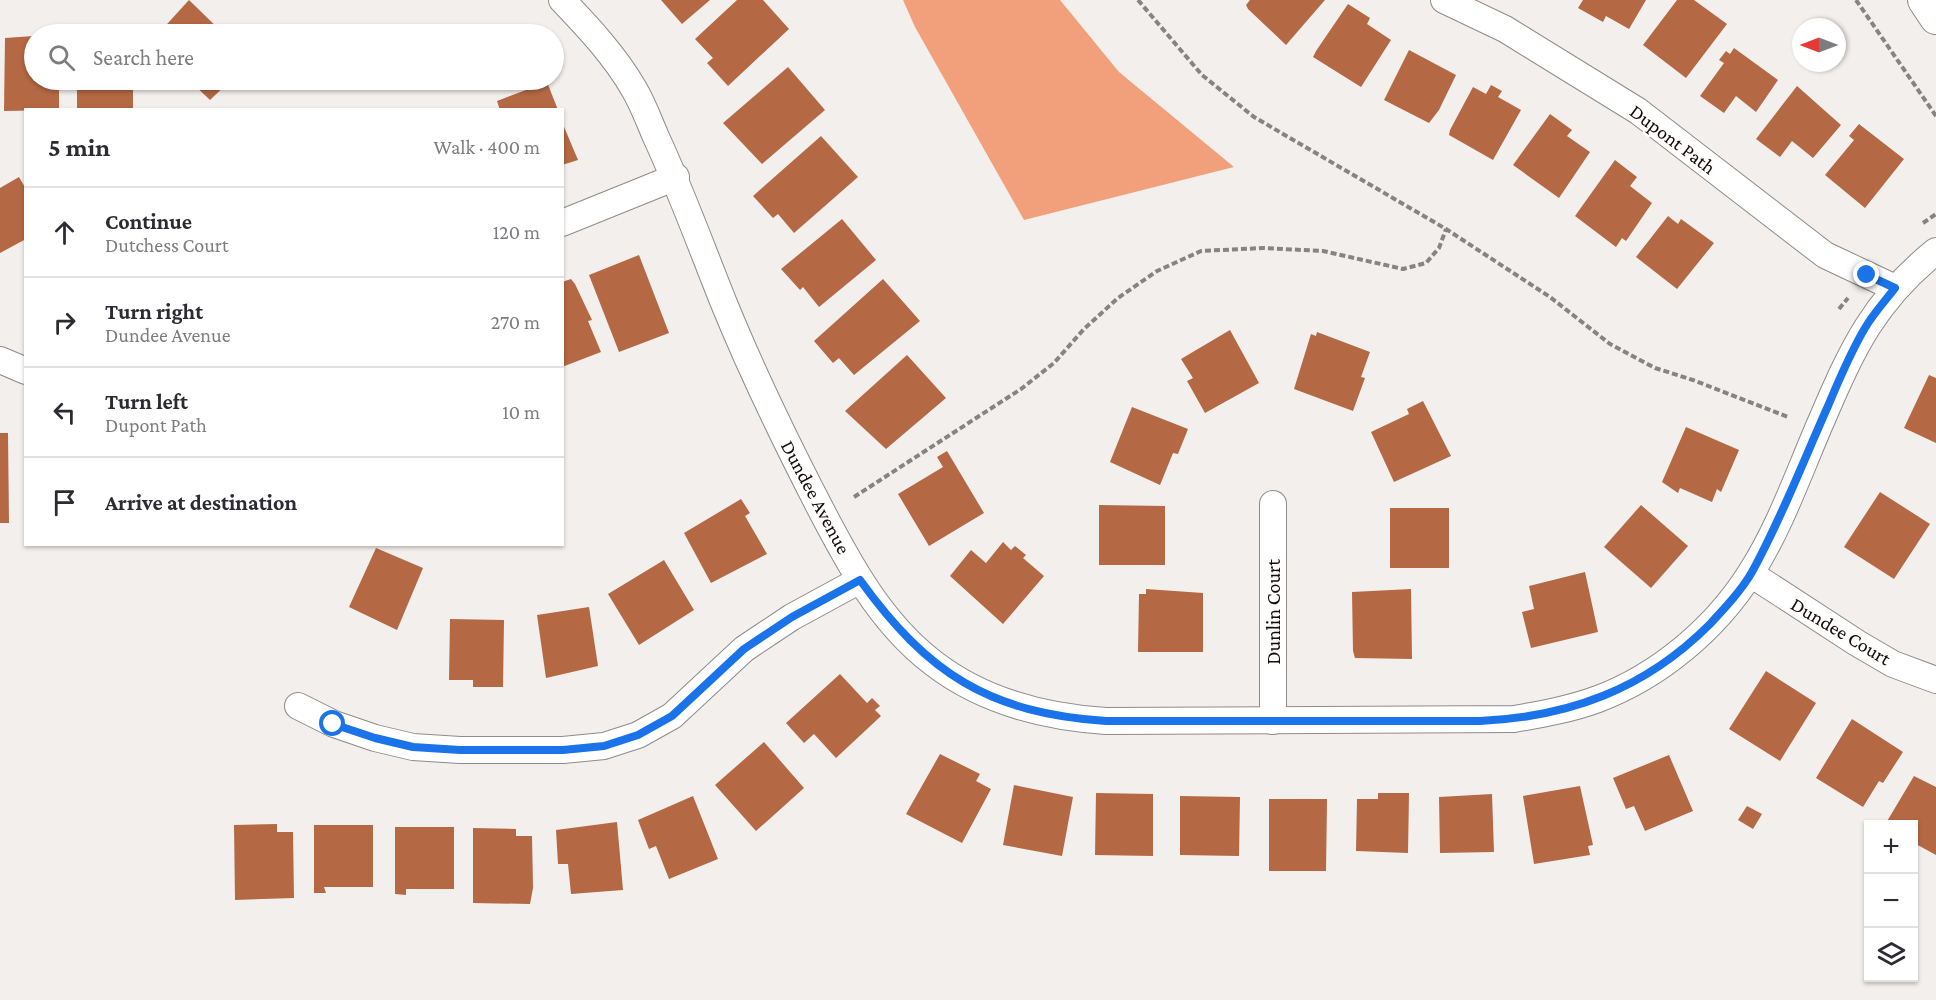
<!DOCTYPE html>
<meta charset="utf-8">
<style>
body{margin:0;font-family:"Crimson Pro",serif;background:#f7f7f7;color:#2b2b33}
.controls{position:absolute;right:18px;bottom:18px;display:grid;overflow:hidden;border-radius:0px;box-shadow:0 2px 4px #0004}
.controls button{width:54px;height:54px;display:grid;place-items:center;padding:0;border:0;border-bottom:2px solid #e1e1e2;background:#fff;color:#2b2b33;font:30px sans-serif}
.compass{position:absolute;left:1792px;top:18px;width:54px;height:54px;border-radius:50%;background:#fff;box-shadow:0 2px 4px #0004;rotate:270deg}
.stop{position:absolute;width:18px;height:18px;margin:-14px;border:4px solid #1a73e8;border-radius:50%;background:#fff}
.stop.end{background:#1a73e8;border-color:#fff;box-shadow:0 2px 6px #0008}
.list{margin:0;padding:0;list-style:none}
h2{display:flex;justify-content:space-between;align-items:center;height:78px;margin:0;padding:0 24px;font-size:26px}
h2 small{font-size:20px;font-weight:400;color:#7c7c81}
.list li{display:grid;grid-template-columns:39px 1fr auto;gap:18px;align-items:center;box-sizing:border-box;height:90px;padding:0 24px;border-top:2px solid #e1e1e2}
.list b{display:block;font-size:22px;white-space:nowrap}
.list p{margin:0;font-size:20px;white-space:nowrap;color:#7c7c81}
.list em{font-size:20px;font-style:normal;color:#7c7c81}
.icon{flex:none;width:33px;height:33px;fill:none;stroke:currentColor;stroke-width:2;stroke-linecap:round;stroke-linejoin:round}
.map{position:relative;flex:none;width:1936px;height:1000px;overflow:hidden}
.search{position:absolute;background:#fff;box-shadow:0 2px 4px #0004;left:24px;top:24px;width:540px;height:66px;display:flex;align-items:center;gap:15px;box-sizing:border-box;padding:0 21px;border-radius:33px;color:#7c7c81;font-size:22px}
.panel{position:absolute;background:#fff;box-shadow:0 2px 4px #0004;left:24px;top:108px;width:540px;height:438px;border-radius:0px}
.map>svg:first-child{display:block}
.water{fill:#f1a07b}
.building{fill:#b46844}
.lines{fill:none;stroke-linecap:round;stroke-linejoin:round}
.minor-casing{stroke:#8f8b89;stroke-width:28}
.tertiary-casing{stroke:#8f8b89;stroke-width:34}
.path{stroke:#868482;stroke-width:4;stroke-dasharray:6 3;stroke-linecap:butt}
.minor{stroke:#fff;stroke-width:26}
.tertiary{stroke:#fff;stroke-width:32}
.route{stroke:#1a73e8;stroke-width:8}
.labels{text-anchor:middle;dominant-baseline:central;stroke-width:5;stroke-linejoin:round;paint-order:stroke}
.street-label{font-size:20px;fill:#0f0e0d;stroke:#fffcfb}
</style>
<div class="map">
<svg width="1936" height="1000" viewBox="0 0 1936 1000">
<rect width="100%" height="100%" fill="#f3efed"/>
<!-- water -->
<polygon class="water" points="903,0 1060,0 1119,72 1234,167 1024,220 915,27"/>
<!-- building -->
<g class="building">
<polygon points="189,0 224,34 158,34"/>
<polygon points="661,0 710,0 682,24"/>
<polygon points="737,0 763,0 789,29 728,86 707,63 713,58 695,39"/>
<polygon points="1250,0 1325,0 1286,45 1248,9 1246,5"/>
<polygon points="1583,0 1646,0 1629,29 1606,16 1603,22 1578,8"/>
<polygon points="1677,0 1694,0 1727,24 1686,78 1643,45"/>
<polygon points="1348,4 1370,18 1367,24 1391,40 1361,87 1313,57 1316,51"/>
<polygon points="34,36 34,80 59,80 59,110 4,111 5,38"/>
<polygon points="1734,48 1778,80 1756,112 1736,96 1724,113 1700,96 1724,63 1719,60 1726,51 1730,54"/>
<polygon points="1409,50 1456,75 1439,110 1429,123 1384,100"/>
<polygon points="788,67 825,110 762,164 723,123"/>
<rect x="77" y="80" width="56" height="30"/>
<polygon points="189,80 231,80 210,100"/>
<polygon points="547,82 558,110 500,110 497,101"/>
<polygon points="1491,85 1502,91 1498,97 1521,110 1493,160 1449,135 1450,130 1473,87 1486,94"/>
<polygon points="1797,86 1841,125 1813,158 1792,141 1780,157 1756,139"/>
<polygon points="1550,114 1572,130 1567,136 1590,152 1559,198 1513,165"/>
<polygon points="562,122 578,160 562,165"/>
<polygon points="1859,124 1904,159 1865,208 1825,175 1854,140 1849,136"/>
<polygon points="821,136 858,177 794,233 778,214 773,218 753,196"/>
<polygon points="1615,160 1637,177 1630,186 1652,203 1626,241 1622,238 1616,247 1575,216"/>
<polygon points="19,177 26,189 26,239 0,253 0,188"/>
<polygon points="1668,216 1678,224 1681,219 1714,243 1677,289 1636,257"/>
<polygon points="842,219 876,260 819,307 803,287 800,290 781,269"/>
<polygon points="639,255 669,333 619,352 589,275"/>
<polygon points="571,279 575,284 592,320 588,321 601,352 562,367 562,282"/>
<polygon points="883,279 920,321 854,375 839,358 833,363 814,341"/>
<polygon points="1230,330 1259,383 1205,413 1187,381 1193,378 1181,359"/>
<polygon points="1317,332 1370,352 1361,377 1365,378 1353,411 1294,389 1311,334 1316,336"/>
<polygon points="907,355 946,398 886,449 845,411"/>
<polygon points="1929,375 1936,378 1936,443 1904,428"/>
<polygon points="1423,401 1451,456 1394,482 1371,432 1409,414 1407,409"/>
<polygon points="1132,407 1188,429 1178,454 1173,453 1160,485 1110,462"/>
<polygon points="1686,427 1739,450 1721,492 1717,489 1712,502 1680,488 1678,493 1662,482"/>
<polygon points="0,433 8,433 9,523 0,523"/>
<polygon points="947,451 984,513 929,546 898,494 943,467 937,457"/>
<polygon points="1880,492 1930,524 1894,579 1844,547"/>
<polygon points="741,499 750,513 745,516 767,554 711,583 684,533"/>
<polygon points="1099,505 1165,506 1165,565 1099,565"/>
<polygon points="1641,505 1688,546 1651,588 1604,547"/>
<rect x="1390" y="508" width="59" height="60"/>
<polygon points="1003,542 1011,550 1015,546 1026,555 1023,558 1044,576 1003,624 950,576 971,550 986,563"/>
<polygon points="376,548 423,568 397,630 349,607"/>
<polygon points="664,560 694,610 639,645 608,594"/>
<polygon points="1585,572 1598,632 1531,648 1522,612 1534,609 1529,586"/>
<polygon points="1146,589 1203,593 1203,652 1138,652 1139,594 1146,594"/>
<polygon points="1411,589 1412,659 1355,658 1353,651 1352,592"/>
<polygon points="589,607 598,666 546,678 537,615"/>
<polygon points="450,619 504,620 503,687 473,687 473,680 449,680"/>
<polygon points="1766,671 1816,703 1780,761 1729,729"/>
<polygon points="840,674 867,703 872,698 880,706 875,710 881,716 836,758 814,734 804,743 786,723"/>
<polygon points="1852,719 1903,752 1883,783 1879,781 1863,807 1816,778"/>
<polygon points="764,742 804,788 756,831 715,785"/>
<polygon points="940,754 980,774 976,781 991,789 962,843 906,814"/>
<polygon points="1669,755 1693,811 1645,831 1634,806 1626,809 1613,778"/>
<polygon points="1914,776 1936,787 1936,855 1914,843 1914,824 1889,824 1886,823"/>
<polygon points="1014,785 1073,797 1062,856 1003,845"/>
<polygon points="1580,786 1593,845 1588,846 1590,855 1534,864 1523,796"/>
<polygon points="1096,793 1153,794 1153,856 1095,855"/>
<polygon points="1378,793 1409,793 1408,853 1356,851 1357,799 1378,799"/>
<polygon points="1492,794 1494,852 1440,853 1439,797"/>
<polygon points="693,796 718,859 669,879 656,846 649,849 638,820"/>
<polygon points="1180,796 1240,797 1239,856 1180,855"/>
<polygon points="1269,799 1327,799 1326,871 1269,871"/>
<polygon points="1747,806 1762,814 1753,829 1738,820"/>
<polygon points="617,822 623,890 571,894 568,864 558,864 556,830"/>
<polygon points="277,824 277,832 293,832 294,898 235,900 234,825"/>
<polygon points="314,825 373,825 373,887 324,887 326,893 314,893"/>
<polygon points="395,827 454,827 454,889 406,889 406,895 395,894"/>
<polygon points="473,828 516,829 516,836 532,836 533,888 530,904 473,903"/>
</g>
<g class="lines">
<!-- minor casing -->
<g class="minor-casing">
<g id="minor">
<path d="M562,0C588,27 615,56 634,89C643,104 649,121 656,137C681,191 701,246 723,301C751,370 784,438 818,504C848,562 880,622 932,662C983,702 1044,717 1106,721L1514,719C1543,714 1571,709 1598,699C1659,676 1715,629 1750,574C1781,526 1800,469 1823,417C1853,347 1875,300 1936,251"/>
<polyline points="1444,0 1505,29 1638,111 1825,255 1895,288"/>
<polyline points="562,223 676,177"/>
<polyline points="0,360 26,371"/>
<polyline points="1273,504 1273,721"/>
<polyline points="1751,574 1857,643 1893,664 1936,680"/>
<polyline points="298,706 334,724 375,738 413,747 460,750 563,750 604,746 638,735 672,716 744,649 792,617 860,580"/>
</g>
</g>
<!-- tertiary casing -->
<g class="tertiary-casing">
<polyline id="tertiary" points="1924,0 1936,18"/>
</g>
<!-- path -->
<g class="path">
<polyline points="1138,0 1202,75 1254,117 1446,229 1550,297 1610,344 1655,368 1693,380 1788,417"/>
<polyline points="1856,0 1936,116"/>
<polyline points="1923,223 1936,214"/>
<polyline points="1839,309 1848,298"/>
<polyline points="854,497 1021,389 1054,363 1084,329 1118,298 1157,271 1201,251 1263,248 1323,251 1403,269 1426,263 1439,248 1446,229"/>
</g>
<!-- minor -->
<use href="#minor" class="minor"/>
<!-- tertiary -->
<use href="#tertiary" class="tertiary"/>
</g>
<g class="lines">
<!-- route -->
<path class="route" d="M333,724L375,738L413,747L460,750H563L604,746L638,735L672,716L744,649L792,617L860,580C928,674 989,713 1106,721H1480C1569,717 1645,689 1709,625C1724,609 1741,591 1752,572C1781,519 1803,462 1828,406C1839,380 1850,353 1865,328C1873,314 1885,301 1895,288L1867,275"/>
</g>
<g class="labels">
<!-- street labels -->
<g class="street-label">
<text transform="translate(1673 139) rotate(37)">Dupont Path</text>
<text transform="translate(816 497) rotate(62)">Dundee Avenue</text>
<text transform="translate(1273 612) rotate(-90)">Dunlin Court</text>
<text transform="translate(1841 631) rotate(31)">Dundee Court</text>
</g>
</g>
</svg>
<div class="controls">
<button>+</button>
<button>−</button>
<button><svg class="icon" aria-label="layers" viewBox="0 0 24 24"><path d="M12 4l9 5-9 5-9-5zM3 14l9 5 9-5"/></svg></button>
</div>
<svg class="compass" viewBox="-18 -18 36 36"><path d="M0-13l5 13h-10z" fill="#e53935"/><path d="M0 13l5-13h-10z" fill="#7c7c81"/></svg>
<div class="stop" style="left:333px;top:724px"></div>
<div class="stop end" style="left:1867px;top:275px"></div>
<div class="search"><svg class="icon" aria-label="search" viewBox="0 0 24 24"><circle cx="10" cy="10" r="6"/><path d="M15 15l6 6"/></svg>Search here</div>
<section class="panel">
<h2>5 min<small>Walk · 400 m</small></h2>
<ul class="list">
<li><svg class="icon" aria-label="ahead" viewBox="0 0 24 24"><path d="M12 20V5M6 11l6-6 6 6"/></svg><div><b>Continue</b><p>Dutchess Court</p></div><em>120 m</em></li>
<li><svg class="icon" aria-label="right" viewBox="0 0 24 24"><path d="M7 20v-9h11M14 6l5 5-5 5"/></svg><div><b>Turn right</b><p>Dundee Avenue</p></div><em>270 m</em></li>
<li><svg class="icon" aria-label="left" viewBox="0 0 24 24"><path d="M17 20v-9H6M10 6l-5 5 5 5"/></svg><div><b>Turn left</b><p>Dupont Path</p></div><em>10 m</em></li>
<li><svg class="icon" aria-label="arrive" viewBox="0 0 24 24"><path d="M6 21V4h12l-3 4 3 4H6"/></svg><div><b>Arrive at destination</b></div></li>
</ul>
</section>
</div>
